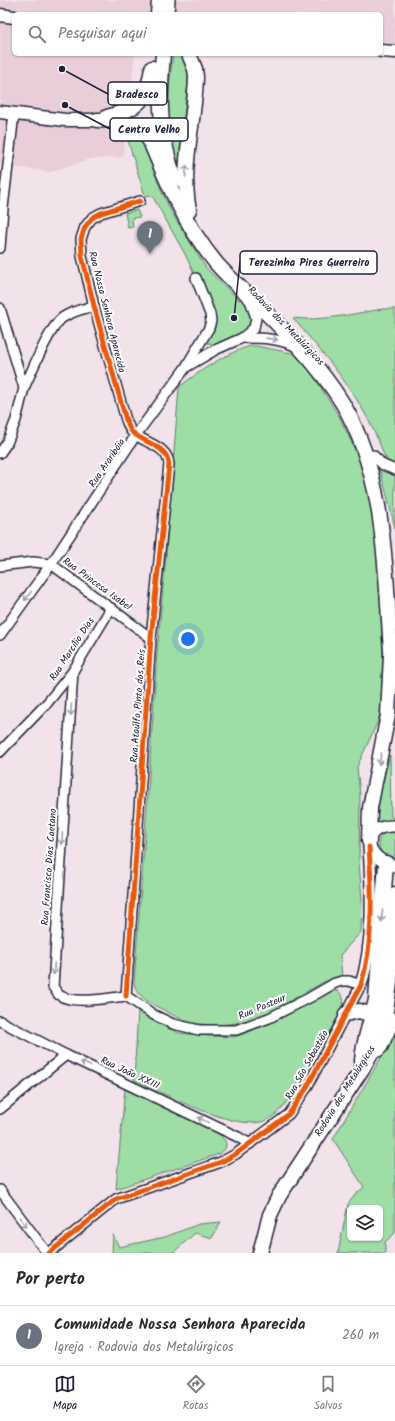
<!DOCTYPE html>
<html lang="pt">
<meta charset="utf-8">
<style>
body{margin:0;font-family:Kalam,sans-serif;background:#f2f2f3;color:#2b2b33}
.controls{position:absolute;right:12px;bottom:12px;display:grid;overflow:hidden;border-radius:6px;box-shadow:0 1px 3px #0004}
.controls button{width:36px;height:36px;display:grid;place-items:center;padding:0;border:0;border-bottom:1px solid #e1e1e2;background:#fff;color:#2b2b33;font:20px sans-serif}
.you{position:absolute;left:188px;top:639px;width:14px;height:14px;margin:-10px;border:3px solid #fff;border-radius:50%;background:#1a73e8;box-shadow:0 0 0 6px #1a73e833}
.badge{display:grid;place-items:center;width:26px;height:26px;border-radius:50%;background:#22223b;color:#fff;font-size:13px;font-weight:700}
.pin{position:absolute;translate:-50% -33px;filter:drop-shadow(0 1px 2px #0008)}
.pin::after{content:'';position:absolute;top:21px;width:14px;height:12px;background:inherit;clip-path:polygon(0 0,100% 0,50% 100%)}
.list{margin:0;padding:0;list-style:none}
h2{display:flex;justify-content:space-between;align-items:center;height:52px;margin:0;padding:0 16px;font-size:17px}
h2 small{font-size:13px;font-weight:400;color:#7c7c81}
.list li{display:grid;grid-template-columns:26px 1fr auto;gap:12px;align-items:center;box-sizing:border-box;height:60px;padding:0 16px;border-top:1px solid #e1e1e2}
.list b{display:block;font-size:15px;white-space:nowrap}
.list p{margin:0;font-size:13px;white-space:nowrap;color:#7c7c81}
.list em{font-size:13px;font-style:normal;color:#7c7c81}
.icon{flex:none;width:22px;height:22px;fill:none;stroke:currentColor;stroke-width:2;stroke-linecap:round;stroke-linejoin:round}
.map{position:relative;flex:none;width:395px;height:1253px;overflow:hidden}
.search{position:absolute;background:#fff;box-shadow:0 1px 3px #0004;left:12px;right:12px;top:12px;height:44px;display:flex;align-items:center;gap:10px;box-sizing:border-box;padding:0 14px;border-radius:6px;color:#7c7c81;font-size:15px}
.sheet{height:112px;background:#fff}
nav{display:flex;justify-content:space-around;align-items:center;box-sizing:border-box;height:56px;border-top:1px solid #e1e1e2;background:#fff;font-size:11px;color:#7c7c81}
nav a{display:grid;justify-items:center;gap:2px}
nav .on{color:#22223b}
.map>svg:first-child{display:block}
.built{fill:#e9ceda}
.green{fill:#9edda5;stroke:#608070;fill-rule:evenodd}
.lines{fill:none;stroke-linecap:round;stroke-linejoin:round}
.minor-casing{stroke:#22223b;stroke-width:12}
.tertiary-casing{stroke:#22223b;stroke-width:14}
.secondary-casing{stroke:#22223b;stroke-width:15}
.primary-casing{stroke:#22223b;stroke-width:17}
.minor{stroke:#fff;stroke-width:9}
.tertiary{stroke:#fff;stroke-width:11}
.secondary{stroke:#fff;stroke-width:12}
.primary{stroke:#fff;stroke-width:14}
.cycleway-casing{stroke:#fff;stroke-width:8}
.cycleway{stroke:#e8590c;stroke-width:5}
.oneway{stroke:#9c9ca7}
.labels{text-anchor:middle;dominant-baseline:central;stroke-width:4;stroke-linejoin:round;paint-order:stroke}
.street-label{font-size:10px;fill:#22223b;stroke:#fff}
.leader{fill:none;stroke:#22223b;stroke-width:1.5}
.callout-dot{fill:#22223b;stroke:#fff;stroke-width:1.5}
.callout{fill:#fff;stroke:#22223b;stroke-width:1.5}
.callout-label{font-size:11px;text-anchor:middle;font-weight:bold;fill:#22223b}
</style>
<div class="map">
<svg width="395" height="1253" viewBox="0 0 395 1253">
<rect width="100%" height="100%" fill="#f2e2e9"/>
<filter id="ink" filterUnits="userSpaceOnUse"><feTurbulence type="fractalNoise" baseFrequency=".025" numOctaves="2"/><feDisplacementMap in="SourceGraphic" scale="8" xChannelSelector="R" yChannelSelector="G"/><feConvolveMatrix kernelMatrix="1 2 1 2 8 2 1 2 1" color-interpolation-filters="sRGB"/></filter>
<g filter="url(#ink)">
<!-- built -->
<polygon class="built" points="0,0 395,0 395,44 381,43 381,14 14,14 14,54 135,54 123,157 90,159 50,172 0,165"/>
<!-- green -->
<g class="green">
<path d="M173,54H180L183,57L189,72L179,161L178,163H176C174,152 170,140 169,129C166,104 170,79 173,54Z"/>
<polygon points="124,128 133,133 143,144 162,192 172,213 206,268 239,300 241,298 249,305 253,323 241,336 220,344 205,343 210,334 206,298 198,273 194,274 186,256 153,197 149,195 145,196"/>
<polygon points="137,210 140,217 132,218 133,227 128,228 125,213"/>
<path d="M383,309H395V464L387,460L384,455C363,398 331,363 293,318C321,322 355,313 383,309Z"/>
<path d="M250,346H256L297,354L311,372L340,418L360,460L375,524L379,564L384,683L382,703L378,721L357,767L360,795L359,862L362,900L361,932L340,955L342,976C336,978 328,980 322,983C302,993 284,1006 264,1015C240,1025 210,1028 186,1021C178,1018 171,1014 164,1010C151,1004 137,997 134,983L148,792L157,653L165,566L179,387C200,371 224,354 250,346Z"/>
<polygon points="379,467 395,473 395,528 389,503"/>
<polygon points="390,755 391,817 395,818 395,823 376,826 381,789"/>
<path d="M391,831L395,832V857L384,856C376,845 376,834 391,831Z"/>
<path d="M332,991H338C345,996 344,1004 342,1011L287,1101C280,1111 273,1119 261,1122C231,1129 163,1093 134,1080L138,1011L155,1022L179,1033L209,1036L234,1037L251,1031Z"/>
<path d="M395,1034V1233L385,1242V1253H338L348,1204L355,1195L364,1187L333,1139ZM350,1208H380V1238H350Z"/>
<path d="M125,1088L211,1129C220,1134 235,1145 219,1154L116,1189Z"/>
<polygon points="221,1222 212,1238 195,1233 173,1253 112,1253 113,1235 119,1247 165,1237 199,1224"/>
</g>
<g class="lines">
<!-- minor casing -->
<g class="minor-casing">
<g id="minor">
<polyline points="169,14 170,0"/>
<polyline points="0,248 3,208 14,114"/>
<polyline points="0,308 24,388 16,420 7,443 0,453"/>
<path d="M242,338C261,338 278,338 295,346"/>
<polyline points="187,365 209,328 211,321 210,314 196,278"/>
<path d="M24,388C32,371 49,328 62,318C72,311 83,309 94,306"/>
<polyline points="373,455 383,465 395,470"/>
<polyline points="0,566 33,562 51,564 151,638"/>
<polyline points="0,635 51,564 136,435 186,367 215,350 242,338 254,328 256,318 250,300"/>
<path d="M73,671L53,987C55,989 57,993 59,995C74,1005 109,998 126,996"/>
<polyline points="0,752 48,702 73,671 111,608"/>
<path d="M126,996L151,638L169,464C167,445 145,444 132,432C129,429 128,424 126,420L94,306L82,256L81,239L85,227L92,218L101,213L140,201"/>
<polyline points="0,1021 66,1055 238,1137 250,1144"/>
<polyline points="0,1109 66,1055"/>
<polyline points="0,1190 47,1253"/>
<polyline points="49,1253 116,1199 221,1162 236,1154 289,1114 306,1089 361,985 349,981 342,981 335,983 309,998 269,1018 236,1030 199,1030 173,1024 154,1015 126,996"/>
</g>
</g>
<!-- tertiary casing -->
<g class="tertiary-casing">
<g id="tertiary">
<path d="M395,826C359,825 363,858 395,866"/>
<path d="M361,985C374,942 372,891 369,847"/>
<polyline points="378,1051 382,1047 395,1018"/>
</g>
</g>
<!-- secondary casing -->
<g class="secondary-casing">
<g id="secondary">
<polyline points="0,15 14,17"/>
<polyline points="381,51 395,52"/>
<polyline points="0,112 65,120 97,120"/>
</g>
</g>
<!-- primary casing -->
<g class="primary-casing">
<g id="primary">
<polyline points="158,14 159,0"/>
<path d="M163,54C159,100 159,135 175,180"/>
<path d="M189,54L195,69L196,77C195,121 180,166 189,210"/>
<path d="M107,117C139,108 147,101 152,68"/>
<path d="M97,120C118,120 138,120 150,141C167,182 186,227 216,263C227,276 241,288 254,301C286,332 319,365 343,404C386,478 385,568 391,651L395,665"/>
<polyline points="369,841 370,808 388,715 391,655"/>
<polyline points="346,1014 359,1011 373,1015"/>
<path d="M362,1061C363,1040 372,1020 376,999L386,863"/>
<path d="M260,1253L270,1215L279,1196L362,1069C370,1055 379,1041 383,1025C393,982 393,937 395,894"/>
</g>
</g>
<!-- minor -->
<use href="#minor" class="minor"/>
<!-- tertiary -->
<use href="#tertiary" class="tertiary"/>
<!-- secondary -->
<use href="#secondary" class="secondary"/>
<!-- primary -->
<use href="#primary" class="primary"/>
<!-- cycleway casing -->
<g class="cycleway-casing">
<g id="cycleway">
<path d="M126,996L151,638L169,464C167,445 145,444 132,432C129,429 128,424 126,420L94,306L82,256L81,239L85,227L92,218L101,213L140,201"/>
<path d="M49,1253L116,1199L221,1162L236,1154L289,1114L306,1089L361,985C374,942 372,891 369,847"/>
</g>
</g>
<!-- cycleway -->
<use href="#cycleway" class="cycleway"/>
</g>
<!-- one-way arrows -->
<defs><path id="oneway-shaft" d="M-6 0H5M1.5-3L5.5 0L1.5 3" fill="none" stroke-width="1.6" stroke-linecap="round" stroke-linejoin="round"/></defs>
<g class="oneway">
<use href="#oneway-shaft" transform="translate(186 171) rotate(-85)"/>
<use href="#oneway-shaft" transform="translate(272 339) rotate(8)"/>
<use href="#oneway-shaft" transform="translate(28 596) rotate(126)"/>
<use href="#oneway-shaft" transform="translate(71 710) rotate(94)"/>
<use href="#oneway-shaft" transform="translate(380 759) rotate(103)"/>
<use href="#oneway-shaft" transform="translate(62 839) rotate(94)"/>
<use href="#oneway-shaft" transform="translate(382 916) rotate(95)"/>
<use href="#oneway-shaft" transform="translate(54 969) rotate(94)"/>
<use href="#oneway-shaft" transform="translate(86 1064) rotate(-155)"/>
<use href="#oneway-shaft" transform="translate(203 1120) rotate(-155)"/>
<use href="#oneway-shaft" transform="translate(23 1222) rotate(53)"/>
</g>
</g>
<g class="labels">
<!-- street labels -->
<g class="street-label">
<text transform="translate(107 312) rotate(76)">Rua Nossa Senhora Aparecida</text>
<text transform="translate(286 326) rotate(46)">Rodovia dos Metalúrgicos</text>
<text transform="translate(107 463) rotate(-56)">Rua Araribóia</text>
<text transform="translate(97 584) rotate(36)">Rua Princesa Isabel</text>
<text transform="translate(72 649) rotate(-57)">Rua Marcílio Dias</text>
<text transform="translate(138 706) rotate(-86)">Rua Ataúlfo Pinto dos Reis</text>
<text transform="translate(49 867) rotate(-86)">Rua Francisco Dias Caetano</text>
<text transform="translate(262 1007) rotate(-23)">Rua Pasteur</text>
<text transform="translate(307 1065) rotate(-61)">Rua São Sebastião</text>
<text transform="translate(130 1073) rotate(25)">Rua João XXIII</text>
<text transform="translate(345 1091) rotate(-58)">Rodovia dos Metalúrgicos</text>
</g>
</g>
<!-- callouts -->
<path class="leader" d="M62 69L108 94M65 105L110 129M234 318L240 262"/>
<g class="callout-dot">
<circle cx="62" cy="69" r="4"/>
<circle cx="65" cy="105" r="4"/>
<circle cx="234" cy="318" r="4"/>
</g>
<g class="callout">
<rect x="108" y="82" width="59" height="23" rx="4"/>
<rect x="110" y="118" width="78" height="23" rx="4"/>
<rect x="240" y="251" width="137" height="23" rx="4"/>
</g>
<g class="callout-label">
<text x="137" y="98">Bradesco</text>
<text x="149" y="133">Centro Velho</text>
<text x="309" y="266">Terezinha Pires Guerreiro</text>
</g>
</svg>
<div class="controls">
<button><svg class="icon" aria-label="layers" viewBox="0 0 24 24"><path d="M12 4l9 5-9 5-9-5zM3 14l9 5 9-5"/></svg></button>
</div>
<div class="you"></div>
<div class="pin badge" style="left:150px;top:254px;background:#6b7280">1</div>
<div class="search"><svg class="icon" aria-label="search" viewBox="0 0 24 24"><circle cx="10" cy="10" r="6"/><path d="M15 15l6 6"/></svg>Pesquisar aqui</div>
</div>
<section class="sheet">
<h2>Por perto<small></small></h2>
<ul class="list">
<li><span class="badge" style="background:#6b7280">1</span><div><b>Comunidade Nossa Senhora Aparecida</b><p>Igreja · Rodovia dos Metalúrgicos</p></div><em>260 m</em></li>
</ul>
</section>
<nav>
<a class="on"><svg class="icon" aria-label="map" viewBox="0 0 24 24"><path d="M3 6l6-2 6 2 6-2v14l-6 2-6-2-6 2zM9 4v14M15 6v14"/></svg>Mapa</a>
<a><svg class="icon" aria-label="directions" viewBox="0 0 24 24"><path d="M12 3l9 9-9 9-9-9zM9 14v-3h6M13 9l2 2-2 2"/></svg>Rotas</a>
<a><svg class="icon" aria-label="saved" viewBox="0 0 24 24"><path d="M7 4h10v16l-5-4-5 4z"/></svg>Salvos</a>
</nav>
